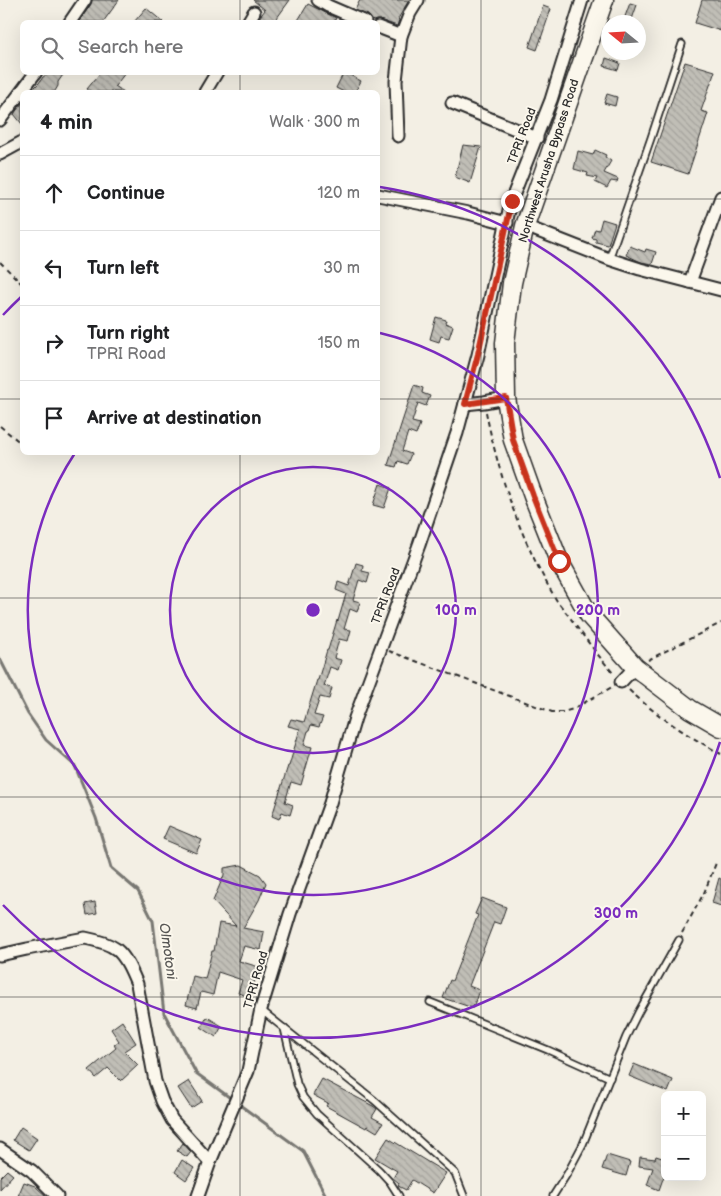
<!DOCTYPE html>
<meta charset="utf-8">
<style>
body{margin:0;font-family:"Balsamiq Sans",sans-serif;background:#f2f2f2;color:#202124}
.controls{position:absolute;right:15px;bottom:15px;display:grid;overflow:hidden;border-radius:8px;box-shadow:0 5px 20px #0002}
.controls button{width:45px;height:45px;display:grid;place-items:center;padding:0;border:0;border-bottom:1px solid #e0e0e0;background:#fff;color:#202124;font:25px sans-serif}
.compass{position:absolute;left:601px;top:15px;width:45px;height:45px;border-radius:50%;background:#fff;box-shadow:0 5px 20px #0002;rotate:288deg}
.stop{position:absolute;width:15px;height:15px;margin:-11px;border:4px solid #c8321e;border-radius:50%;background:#fff}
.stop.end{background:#c8321e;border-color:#fff;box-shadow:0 1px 5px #0008}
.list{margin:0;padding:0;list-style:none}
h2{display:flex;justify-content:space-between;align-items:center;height:65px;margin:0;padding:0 20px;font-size:21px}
h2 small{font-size:16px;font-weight:400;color:#757577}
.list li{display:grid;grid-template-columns:32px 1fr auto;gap:15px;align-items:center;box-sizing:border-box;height:75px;padding:0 20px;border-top:1px solid #e0e0e0}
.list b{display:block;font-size:19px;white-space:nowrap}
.list p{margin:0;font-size:16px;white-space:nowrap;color:#757577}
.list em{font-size:16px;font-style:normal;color:#757577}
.icon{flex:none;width:28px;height:28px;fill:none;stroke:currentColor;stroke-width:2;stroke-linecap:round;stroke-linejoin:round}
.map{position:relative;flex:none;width:721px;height:1196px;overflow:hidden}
.search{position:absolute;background:#fff;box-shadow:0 5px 20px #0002;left:20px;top:20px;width:360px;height:55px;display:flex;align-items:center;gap:12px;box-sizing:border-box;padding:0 18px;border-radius:8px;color:#757577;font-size:19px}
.panel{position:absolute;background:#fff;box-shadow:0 5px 20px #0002;left:20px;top:90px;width:360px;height:365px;border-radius:8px}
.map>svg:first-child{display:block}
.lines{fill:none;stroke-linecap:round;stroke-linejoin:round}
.stream{stroke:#787772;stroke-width:3}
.building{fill:url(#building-back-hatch);stroke:#2b2b2b}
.service-casing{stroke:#2b2b2b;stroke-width:9}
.minor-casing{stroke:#2b2b2b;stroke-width:15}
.primary-casing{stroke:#2b2b2b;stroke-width:21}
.path{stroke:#2b2b2b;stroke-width:2;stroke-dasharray:5 4;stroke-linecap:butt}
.service{stroke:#fbf7ec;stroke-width:5.5}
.minor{stroke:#fbf7ec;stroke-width:11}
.primary{stroke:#fbf7ec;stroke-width:18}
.route{stroke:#c8321e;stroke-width:6}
.grid{fill:none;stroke:#2b2b2b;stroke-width:1;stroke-opacity:0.55}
.ring{fill:none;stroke:#7b2cbf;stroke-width:2.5}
.labels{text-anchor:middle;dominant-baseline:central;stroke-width:4;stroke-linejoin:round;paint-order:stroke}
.street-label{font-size:12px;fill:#2b2b2b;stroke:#fbf7ec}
.water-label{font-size:14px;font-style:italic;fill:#585755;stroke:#fbf7ec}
.centre{fill:#7b2cbf;stroke:#fbf7ec;stroke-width:2.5}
.ring-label{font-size:15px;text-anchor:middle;font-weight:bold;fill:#7b2cbf;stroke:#fbf7ec;stroke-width:4;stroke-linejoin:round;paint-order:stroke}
</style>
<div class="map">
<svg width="721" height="1196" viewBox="0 0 721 1196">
<defs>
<pattern id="building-back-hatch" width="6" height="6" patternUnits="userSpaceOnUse" patternTransform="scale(1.25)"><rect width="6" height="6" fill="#c0beb6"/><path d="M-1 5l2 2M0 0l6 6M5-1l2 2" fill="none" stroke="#a5a39d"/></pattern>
</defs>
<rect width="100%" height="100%" fill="#f3efe4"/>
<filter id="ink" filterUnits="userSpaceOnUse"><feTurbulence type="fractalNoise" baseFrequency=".02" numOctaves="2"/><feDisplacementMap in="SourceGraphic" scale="10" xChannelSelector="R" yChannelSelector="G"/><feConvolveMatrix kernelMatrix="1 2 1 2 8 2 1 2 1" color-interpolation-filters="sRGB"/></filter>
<g filter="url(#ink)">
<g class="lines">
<!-- stream -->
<polyline class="stream" points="0,659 28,714 46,740 75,766 96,818 111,868 138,891 153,921 164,1013 196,1073 303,1151 326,1196"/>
</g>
<!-- building -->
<g class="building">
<polygon points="92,0 119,0 103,22 79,22 91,4"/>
<polygon points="253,0 290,0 274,22 256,22 265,10"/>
<polygon points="360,0 409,0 398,19 399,20 397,26 380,20 376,20 373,21 368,15 355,10"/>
<polygon points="702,0 721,0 721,31 695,23"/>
<polygon points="630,3 637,5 631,22 623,22"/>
<polygon points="308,4 336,18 334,22 297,22"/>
<polygon points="543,6 551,9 537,50 529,47"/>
<polygon points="146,8 163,22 134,22"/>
<polygon points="606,58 620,63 618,70 604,66"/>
<polygon points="685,62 715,71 701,111 708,113 688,174 651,162"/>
<polygon points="51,72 65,72 58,82 58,86 55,91 54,92 30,92 39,83 43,77"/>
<polygon points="101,72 126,72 115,86 124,92 91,92 87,89"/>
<polygon points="344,72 361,81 355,92 344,92 336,88"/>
<polygon points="607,94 617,97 615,106 604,103"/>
<polygon points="22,103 22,124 14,114"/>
<polygon points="463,145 481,147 470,183 455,177"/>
<polygon points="595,150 606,155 605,157 611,161 604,173 618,179 617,182 611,181 607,188 595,182 597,178 587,176 588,173 574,169 578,151 593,155"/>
<polygon points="602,219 615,223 608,245 596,242 596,239 592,238 595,229 599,230"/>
<polygon points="630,246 645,252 646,249 656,252 652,264 641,262 626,255"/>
<polygon points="436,317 446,320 445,323 453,326 449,338 441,336 439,342 430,339"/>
<polygon points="414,385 423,388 422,393 430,396 426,406 418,403 412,422 420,424 416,435 408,432 402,451 411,454 407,464 398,461 396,467 388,465"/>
<polygon points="380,484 391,488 384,508 373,505"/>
<polygon points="356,563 363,565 362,571 370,573 367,583 359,580 353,600 360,602 357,612 350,609 344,629 351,630 348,641 339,639 334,658 341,660 338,670 330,667 324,686 332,688 329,699 320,697 314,715 323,717 319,727 311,725 309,731 308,731 304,745 312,747 301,785 291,782 285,802 293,805 290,815 282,812 279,819 272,816 288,766 289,766 300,729 288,726 291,719 304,722 317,680 318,680 327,650 328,650 337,620 338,621 346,594 336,590 338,582 349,586"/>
<polygon points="169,826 202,840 196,853 163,839"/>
<polygon points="241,865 260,875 266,883 259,900 243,928 264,932 261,950 244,946 239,961 259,967 250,997 238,993 242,980 218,972 213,995 201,992 197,1008 186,1005 193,976 205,979 212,951 214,951 219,923 236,926 213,901 224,875 224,868"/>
<polygon points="719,878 721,879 721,906 712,903"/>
<polygon points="482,898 506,907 500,924 494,922 469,986 479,990 473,1008 443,998 450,980 452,981 478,915 475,914"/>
<polygon points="95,902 97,913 87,915 85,904"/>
<polygon points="207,1017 222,1026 216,1037 201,1027"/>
<polygon points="122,1021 136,1043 124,1051 138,1065 121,1081 108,1068 96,1078 89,1070 116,1048 114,1045 119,1041 111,1029"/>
<polygon points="634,1064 673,1080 668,1092 629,1076"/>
<polygon points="322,1079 373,1106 377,1109 372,1117 383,1123 377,1132 367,1126 366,1128 326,1106 328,1103 313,1095"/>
<polygon points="189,1081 202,1101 191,1108 178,1088"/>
<polygon points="21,1127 37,1138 29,1150 13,1140"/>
<polygon points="388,1138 446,1173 433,1193 412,1180 406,1190 398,1186 399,1183 393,1178 397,1171 375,1158"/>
<polygon points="183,1143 191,1152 187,1157 177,1151"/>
<polygon points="607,1155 630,1162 626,1176 602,1169"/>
<polygon points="656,1156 665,1159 665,1173 659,1190 647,1185 653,1168 639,1166 640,1157 655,1159"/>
<polygon points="182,1160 194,1168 186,1180 175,1172"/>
<polygon points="7,1170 13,1175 0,1189 0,1177"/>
<polygon points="24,1182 35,1186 46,1196 18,1196"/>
</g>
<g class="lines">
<!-- service casing -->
<g class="service-casing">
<g id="service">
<polyline points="609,259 651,138 682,44"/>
<polyline points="430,1002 548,1050 610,1078"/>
<polyline points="261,1010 374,1100 455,1173 464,1196"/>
<polyline points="284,1028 297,1084 303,1097 317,1114 379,1170 390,1182 399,1196"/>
<polyline points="553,1196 567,1174 583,1144 626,1037 639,1011 679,940"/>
</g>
</g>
<!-- minor casing -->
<g class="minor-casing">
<g id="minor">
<polyline points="318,0 328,6 365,22"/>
<polyline points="70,22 85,0"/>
<polyline points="248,22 254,12"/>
<polyline points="378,27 401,36"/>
<polyline points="205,92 217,72"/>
<polyline points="452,103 537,138"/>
<polyline points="0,120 36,72"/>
<polyline points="398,136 396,81 401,36 410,13 418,0"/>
<polyline points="0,154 22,142"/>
<polyline points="378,195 468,213 507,223"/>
<polyline points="525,226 609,259 640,269 721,290"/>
<polyline points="690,282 721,197"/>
<polyline points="465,404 484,402 506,398"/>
<polyline points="621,682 635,667"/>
<path d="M0,955L27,949L85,938C95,940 108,943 116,949C126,957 132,972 137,984L155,1081L162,1101L172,1120L210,1162"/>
<polyline points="0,1149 32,1171 57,1196"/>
<polyline points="198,1196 210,1162 248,1071 261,1009 290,914 330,803 355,718 419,545 457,433 478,355 511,201 551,100 582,0"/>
</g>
</g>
<!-- primary casing -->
<g class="primary-casing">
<polyline id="primary" points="604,0 525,226 512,283 505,343 506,398 513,440 533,496 559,561 589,615 635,667 690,709 721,727"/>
</g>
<!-- path -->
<g class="path">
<polyline points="0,262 22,284"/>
<path d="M486,412C499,478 522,543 557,601C563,609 570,617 576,626C588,642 600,658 614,674"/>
<polyline points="0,426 22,444"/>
<polyline points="389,651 552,712 563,712 573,709 612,687"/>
<polyline points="648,660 721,623"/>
<path d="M629,690C657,716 688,736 721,754"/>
<polyline points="682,933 704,893 716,863"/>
</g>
<!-- service -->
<use href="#service" class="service"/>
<!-- minor -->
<use href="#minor" class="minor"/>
<!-- primary -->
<use href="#primary" class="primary"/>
</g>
</g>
<g class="lines" filter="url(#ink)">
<!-- route -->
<polyline class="route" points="512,201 478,354 465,404 506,398 513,440 533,496 559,561"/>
</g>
<!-- grid -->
<path class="grid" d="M240,0V22M481,0V1196M240,72V92M0,199H22M378,199H721M0,399H22M378,399H721M240,452V1196M0,598H721M0,797H721M0,997H721"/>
<!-- distance rings -->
<g class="ring">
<circle cx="313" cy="610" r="143"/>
<path d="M380 333A285 285 0 1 1 75 453"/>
<path d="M720 742A428 428 0 0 1 3 905M3 315A428 428 0 0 1 21 297M380 187A428 428 0 0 1 720 478"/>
</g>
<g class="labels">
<!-- street labels -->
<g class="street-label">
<text transform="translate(522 136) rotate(-69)">TPRI Road</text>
<text transform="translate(549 161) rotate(-72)">Northwest Arusha Bypass Road</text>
<text transform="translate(386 596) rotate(-69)">TPRI Road</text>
<text transform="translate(256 980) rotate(-74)">TPRI Road</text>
</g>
<!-- water labels -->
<g class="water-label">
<text transform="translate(168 951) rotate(82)">Olmotoni</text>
</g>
</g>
<circle cx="313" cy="610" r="8" class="centre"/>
<g class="ring-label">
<text x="456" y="615">100 m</text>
<text x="598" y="615">200 m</text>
<text x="616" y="918">300 m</text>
</g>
</svg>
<div class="controls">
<button>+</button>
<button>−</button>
</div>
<svg class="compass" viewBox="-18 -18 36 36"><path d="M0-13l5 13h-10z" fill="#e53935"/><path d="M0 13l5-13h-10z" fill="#757577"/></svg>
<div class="stop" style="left:559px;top:561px"></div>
<div class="stop end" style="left:512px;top:201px"></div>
<div class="search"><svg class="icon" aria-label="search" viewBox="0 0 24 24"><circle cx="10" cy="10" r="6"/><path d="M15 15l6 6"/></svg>Search here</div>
<section class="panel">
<h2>4 min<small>Walk · 300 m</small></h2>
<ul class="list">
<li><svg class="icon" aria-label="ahead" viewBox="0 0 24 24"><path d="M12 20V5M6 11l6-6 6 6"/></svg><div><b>Continue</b></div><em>120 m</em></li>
<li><svg class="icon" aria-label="left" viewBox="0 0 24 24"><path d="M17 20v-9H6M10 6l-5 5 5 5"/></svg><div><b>Turn left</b></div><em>30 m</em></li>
<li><svg class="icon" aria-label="right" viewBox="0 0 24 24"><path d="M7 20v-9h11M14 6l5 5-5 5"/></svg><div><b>Turn right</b><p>TPRI Road</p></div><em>150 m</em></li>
<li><svg class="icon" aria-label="arrive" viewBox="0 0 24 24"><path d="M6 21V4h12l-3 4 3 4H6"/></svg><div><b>Arrive at destination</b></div></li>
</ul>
</section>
</div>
